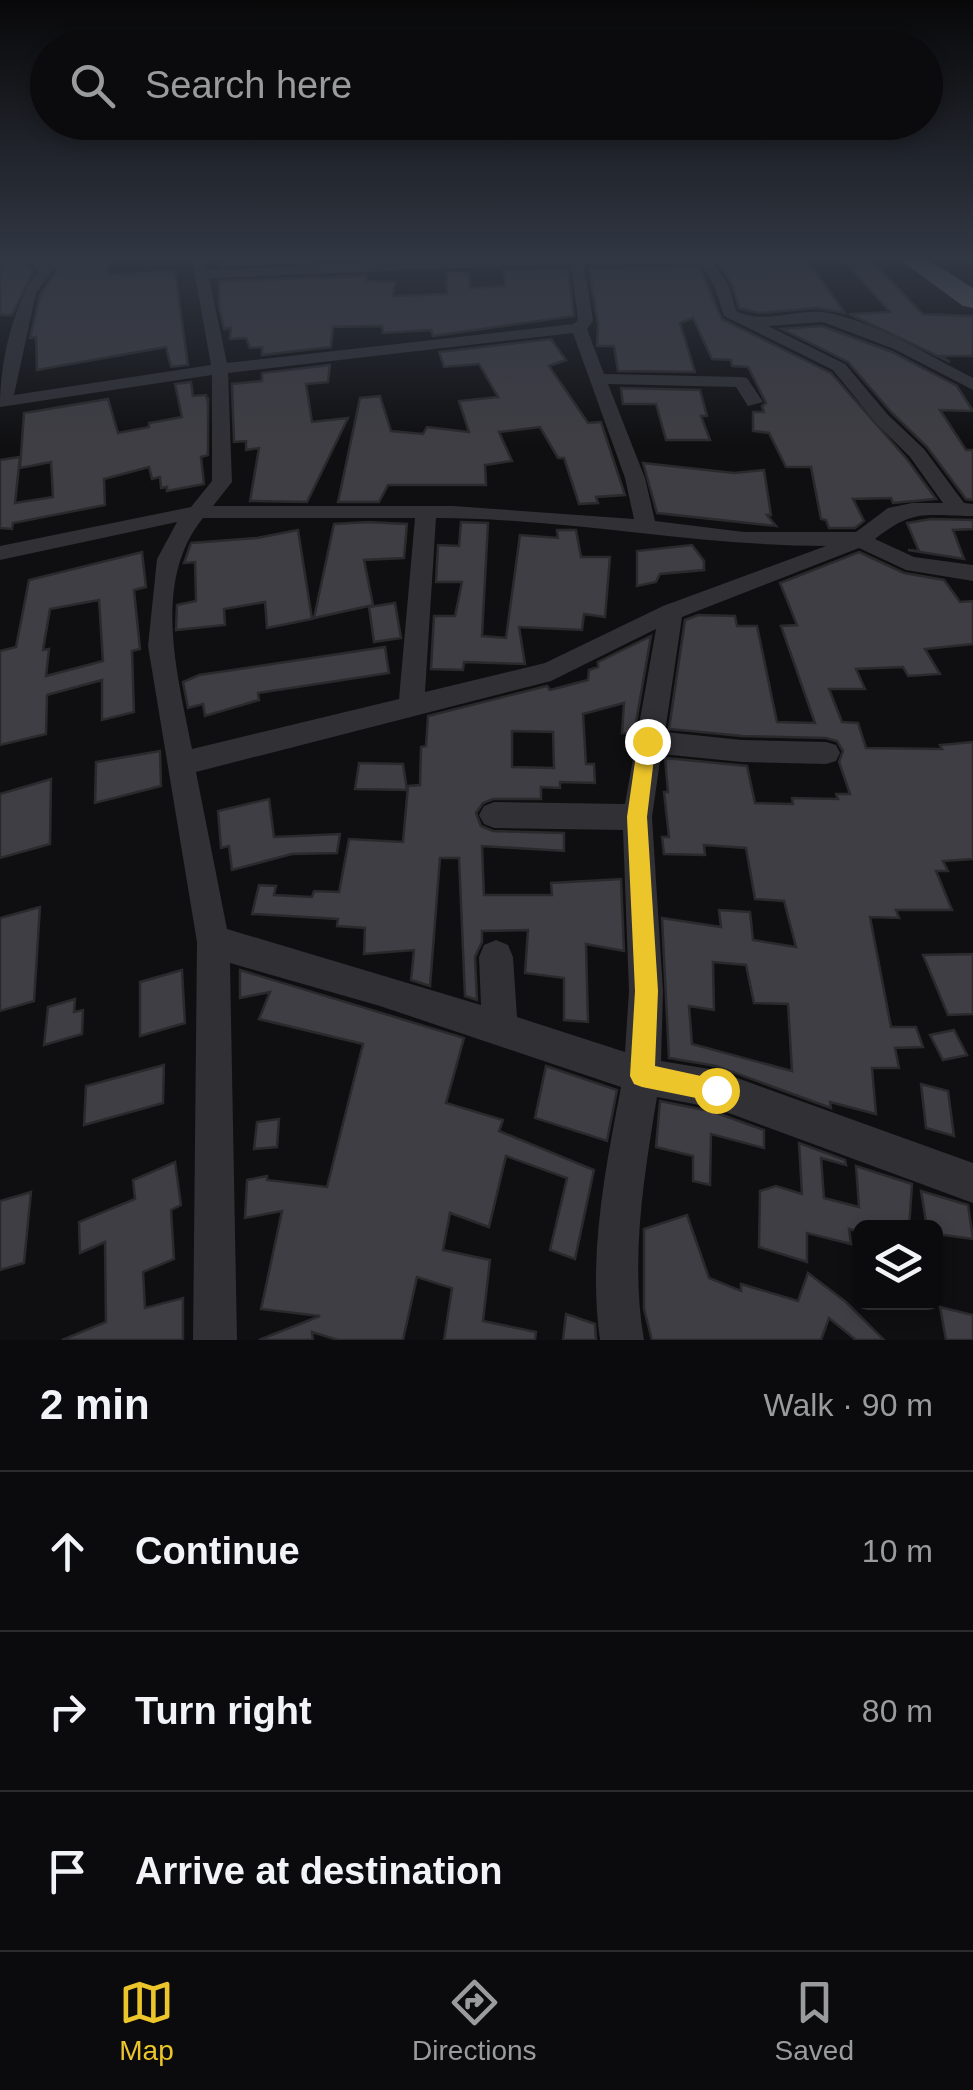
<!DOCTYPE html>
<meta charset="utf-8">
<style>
body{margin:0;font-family:Arial,sans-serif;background:#19191b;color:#f1f3f6}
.controls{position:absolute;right:30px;bottom:30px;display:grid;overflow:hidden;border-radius:15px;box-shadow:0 5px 15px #0003}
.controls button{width:90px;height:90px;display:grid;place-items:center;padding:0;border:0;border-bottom:2px solid #2b2b2e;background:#0b0b0d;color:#f1f3f6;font:50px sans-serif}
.stop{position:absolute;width:30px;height:30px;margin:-22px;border:8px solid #ecc52b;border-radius:50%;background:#fff}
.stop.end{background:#ecc52b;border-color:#fff;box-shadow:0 2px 10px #0008}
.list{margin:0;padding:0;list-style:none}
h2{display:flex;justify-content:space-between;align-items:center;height:130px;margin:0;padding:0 40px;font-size:42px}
h2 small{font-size:32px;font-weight:400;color:#9a9b9d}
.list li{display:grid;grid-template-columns:65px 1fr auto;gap:30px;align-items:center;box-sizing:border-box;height:160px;padding:0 40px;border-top:2px solid #2b2b2e}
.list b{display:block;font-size:38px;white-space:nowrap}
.list em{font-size:32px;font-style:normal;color:#9a9b9d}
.icon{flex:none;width:55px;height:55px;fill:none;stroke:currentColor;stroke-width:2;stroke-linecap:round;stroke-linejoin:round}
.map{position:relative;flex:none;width:973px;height:1340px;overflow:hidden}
.search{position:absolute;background:#0b0b0d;box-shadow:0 5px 15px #0003;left:30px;right:30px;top:30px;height:110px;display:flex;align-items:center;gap:25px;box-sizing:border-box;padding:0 35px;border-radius:55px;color:#9a9b9d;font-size:38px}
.sheet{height:610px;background:#0b0b0d}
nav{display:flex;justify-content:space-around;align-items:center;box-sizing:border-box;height:140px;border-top:2px solid #2b2b2e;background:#0b0b0d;font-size:28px;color:#9a9b9d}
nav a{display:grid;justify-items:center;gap:5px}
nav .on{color:#ecc52b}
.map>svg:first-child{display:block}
.building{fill:#3f3e44;stroke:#2a292c;stroke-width:2.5;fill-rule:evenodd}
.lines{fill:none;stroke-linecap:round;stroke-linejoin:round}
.street{fill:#303035;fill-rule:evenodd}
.highway{fill:#5c5e66;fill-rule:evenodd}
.route{fill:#ecc52b}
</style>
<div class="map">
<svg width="973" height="1340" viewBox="0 0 973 1340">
<rect width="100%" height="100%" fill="#0f0f11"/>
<!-- building -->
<g class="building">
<polygon points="0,259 20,259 33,272 12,315 0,315"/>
<polygon points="45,259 108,259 108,274 175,271 188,365 171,367 166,347 37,370 36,337 30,338 40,295 57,270"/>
<polygon points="224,259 344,259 222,266"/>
<polygon points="751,259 806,259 845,313 817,308 759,313 739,308 733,286 719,264"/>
<polygon points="842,259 870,259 923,314 973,316 973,356 941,356 950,362 849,314 890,312"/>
<polygon points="699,267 722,319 831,373 907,459 936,499 893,503 891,498 853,499 864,521 855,528 829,528 826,520 821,519 811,467 786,467 769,433 753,431 753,412 764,412 762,406 766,403 748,367 732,366 731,360 712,359 693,318 680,323 695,372 618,371 614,346 597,346 598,325 589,269"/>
<polygon points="568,269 574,316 433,336 431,330 383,333 382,326 333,327 331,347 262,355 262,347 250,348 246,338 230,339 231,328 224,329 219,307 219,281 366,276 366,281 395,282 393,296 447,294 446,273 469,272 470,288 506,286 503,270"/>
<polygon points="822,326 892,352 957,386 973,411 940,410 966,450 973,450 973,500 966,499 927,447 891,412 848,362 782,329"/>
<polygon points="551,339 566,360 549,366 588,423 601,422 625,495 596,497 598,503 579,504 564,458 558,458 540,427 499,432 512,461 485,465 486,485 388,485 379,502 338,502 360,398 380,396 391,431 423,434 427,427 469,432 459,401 498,397 479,364 444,367 439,352"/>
<polygon points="330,365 328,382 306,384 312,422 348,418 307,502 250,501 259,448 246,450 246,441 234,442 232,384 262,381 262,373"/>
<polygon points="191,382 193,396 206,395 208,403 208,397 208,455 201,457 204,484 167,491 167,487 161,488 160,477 152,479 149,467 104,479 105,505 13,523 12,529 0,528 0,460 20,457 15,503 53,497 51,462 20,468 24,413 108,399 118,433 149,427 149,423 182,417 175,384"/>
<polygon points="621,388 700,390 707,416 701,416 710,440 666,440 656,404 623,404"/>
<polygon points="643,463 734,473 764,470 771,515 767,515 776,526 657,513"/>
<polygon points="931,519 973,520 973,529 953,530 964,559 908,550 919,551 907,523"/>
<polygon points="368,522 407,524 404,558 364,560 373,605 314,618 334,524"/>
<polygon points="461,522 488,523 482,636 506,638 520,535 558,538 557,530 576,530 581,557 610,557 605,617 584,614 582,630 519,627 525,664 464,662 463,670 431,669 434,616 455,616 462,582 436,582 438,545 459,546"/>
<polygon points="298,530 312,619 267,628 265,602 224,609 225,625 176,630 177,605 196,601 195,562 184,563 191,543 257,538"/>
<polygon points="692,545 704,561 704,570 660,574 656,582 637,586 637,551"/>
<path d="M142,552L146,587L134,590L140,649L132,651L134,712L102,720V680L47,695L46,734L0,745V651L16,647L29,580ZM99,600L103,661L46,676L49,649L43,650L50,609Z"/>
<path d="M859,552L904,573L944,580L960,602L973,601V644L925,649L940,674L908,676L903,667L856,669L865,689H829L842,722L858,723L866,748L942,749L940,745L973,742V859L943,861L948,871H936L952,910H896L899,918L870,917L891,1027H916L923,1047L895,1048L899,1068H872L876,1114L830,1102L831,1108L716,1066L669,1058L662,918L721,927L719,910L750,912L753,940L796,947L784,901L755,899L746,848L704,845L705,855L664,854L662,837H669L664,792H668L665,758L747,766L755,803L793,804L792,798L838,799L836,794H850L839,762L843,751L837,741L826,738L742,736L669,729L685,620L698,615L735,616L737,626H757L777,722L815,723L781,626L797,625L780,583ZM713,962L746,965L754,1003L788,1004L792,1071L692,1044L689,1006L714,1010Z"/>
<polygon points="395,603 401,638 374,642 369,607"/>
<path d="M651,636L634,734L622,733L624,703L583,714L586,764H594L595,783L560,782V788L541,787V799H493L483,803L476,813L481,826L493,831L564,833V851L482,846L484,895H552L551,883L621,879L624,951L586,944L588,1022L564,1020V978L525,973L528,930L482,931V942L475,957L477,1000L465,996L459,858H440L430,986L411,980L414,950L364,954L365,928L337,926L338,919L252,914L259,885L276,886L274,895L312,897L314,891L339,892L349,839L403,842L408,786L420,785L421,747L426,746L428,716L547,686L550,690L588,680L589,670L598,667V662ZM512,731L553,732L554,768L512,767Z"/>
<polygon points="385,647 389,673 258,693 259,700 205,716 203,704 188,708 183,682 199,675"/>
<polygon points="160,751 161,786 95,803 96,762"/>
<polygon points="359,763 403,764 407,790 355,789"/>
<polygon points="51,779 50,844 0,858 0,794"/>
<polygon points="269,799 274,837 340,834 337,853 292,854 232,870 229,846 221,848 218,811"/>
<polygon points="40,907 34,1001 0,1011 0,918"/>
<polygon points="973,954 973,1014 948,1015 923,955"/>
<polygon points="182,970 185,1023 140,1036 140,982"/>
<polygon points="240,970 464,1038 446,1103 503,1120 499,1131 594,1170 575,1259 550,1250 567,1178 506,1156 489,1227 450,1213 443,1250 490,1260 483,1321 536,1332 535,1340 444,1340 452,1288 417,1277 403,1340 338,1340 312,1332 313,1340 259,1340 320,1316 261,1309 282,1211 245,1218 247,1180 267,1176 267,1180 327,1187 363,1044 259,1019 270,992 240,998"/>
<polygon points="75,999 74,1012 83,1010 82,1034 44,1045 48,1007"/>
<polygon points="954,1030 967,1055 943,1060 930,1035"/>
<polygon points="164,1065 163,1103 84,1125 86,1086"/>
<polygon points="546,1066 617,1090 607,1141 535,1118"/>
<polygon points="921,1084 948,1091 954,1136 926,1128"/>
<polygon points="660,1101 714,1112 764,1130 764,1148 711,1134 710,1185 693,1181 693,1156 656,1147"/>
<polygon points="279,1119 277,1147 254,1149 257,1122"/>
<polygon points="799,1143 845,1160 846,1165 821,1158 824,1198 859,1207 856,1166 912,1184 909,1228 860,1228 860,1232 849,1229 851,1244 807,1233 807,1262 759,1247 760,1191 776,1186 802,1194"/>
<polygon points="175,1162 181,1205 171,1210 174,1259 143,1272 145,1308 183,1298 183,1340 62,1340 106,1322 105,1242 80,1253 79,1222 135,1199 133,1180"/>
<polygon points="921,1191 968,1205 973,1239 936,1234 936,1228 927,1228"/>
<polygon points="31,1192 24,1263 0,1270 0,1201"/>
<polygon points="687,1215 709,1278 741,1291 741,1284 798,1301 808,1273 846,1302 884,1340 856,1340 829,1318 821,1340 652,1340 644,1309 644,1229"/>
<polygon points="940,1307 973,1315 973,1340 946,1340"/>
<polygon points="566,1314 595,1324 596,1340 563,1340"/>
</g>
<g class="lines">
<!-- street -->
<path class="street" d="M24,259H39L53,270L36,293L14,395L211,365L192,259H204L207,270L455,259H721L714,263L729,287L736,311C766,326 797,307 829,313C879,324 928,355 973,378V390L894,349L823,322L768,326L845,364L888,415L924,449L964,503L973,504V516C924,516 915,508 875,539L914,557L973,565V581L906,570L859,548L682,617L665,732L742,740L826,742L836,745L840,753L836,761L826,764L742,762L661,754L652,817L663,991L661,1061L715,1070L973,1163V1203L715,1108L657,1097C644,1176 630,1260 644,1340H600C588,1256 605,1170 621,1087L380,1006L230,963L237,1340H193L197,942L148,646L157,559L177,522L0,560V546L191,507L212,481V375L0,407C0,363 12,306 38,271ZM701,263L715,287L724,316L833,370L876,423L910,457L943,503H912L888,508L856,532H744L655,521L645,478L608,384L736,387L748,406L763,402L747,378L741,377L604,374L587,329L593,321L584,264ZM571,264L578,320L574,324L227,363L209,278ZM573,333L625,478L634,519L453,506H213L232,482L228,373ZM203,518H415L399,699L192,749C178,676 151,582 203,518ZM436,518C566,518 695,546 826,546L663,606L545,663L425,692ZM656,629L625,804L494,802L484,806L479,815L484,824L494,828L623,830L629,991L625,1052L517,1017L513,957L508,945L496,940L484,945L479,957L481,1005L227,929L196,772L551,681Z"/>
<!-- highway -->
<polygon class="highway" points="899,259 927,259 973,288 973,308 963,306"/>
</g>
<!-- sky -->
<linearGradient id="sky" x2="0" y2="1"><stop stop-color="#080809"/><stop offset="0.58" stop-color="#313743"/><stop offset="1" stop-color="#313743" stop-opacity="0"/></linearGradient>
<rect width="973" height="446" fill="url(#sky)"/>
<!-- route -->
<polygon class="route" points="647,733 656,741 647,817 658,991 655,1066 724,1081 728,1090 724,1098 716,1102 642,1087 634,1084 630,1076 635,991 627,817 638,741"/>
</svg>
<div class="controls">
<button><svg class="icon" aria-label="layers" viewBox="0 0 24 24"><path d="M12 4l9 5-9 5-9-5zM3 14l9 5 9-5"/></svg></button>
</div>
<div class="stop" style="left:716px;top:1090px"></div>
<div class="stop end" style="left:647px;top:741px"></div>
<div class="search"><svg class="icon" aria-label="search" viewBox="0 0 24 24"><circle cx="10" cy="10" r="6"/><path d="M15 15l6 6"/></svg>Search here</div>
</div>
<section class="sheet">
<h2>2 min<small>Walk · 90 m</small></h2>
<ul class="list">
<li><svg class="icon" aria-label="ahead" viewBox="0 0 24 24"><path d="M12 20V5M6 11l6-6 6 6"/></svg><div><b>Continue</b></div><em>10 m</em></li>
<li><svg class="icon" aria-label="right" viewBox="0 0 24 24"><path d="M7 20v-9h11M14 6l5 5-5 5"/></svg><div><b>Turn right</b></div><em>80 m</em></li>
<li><svg class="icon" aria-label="arrive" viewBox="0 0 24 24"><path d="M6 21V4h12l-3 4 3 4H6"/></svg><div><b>Arrive at destination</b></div></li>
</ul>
</section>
<nav>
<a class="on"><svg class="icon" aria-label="map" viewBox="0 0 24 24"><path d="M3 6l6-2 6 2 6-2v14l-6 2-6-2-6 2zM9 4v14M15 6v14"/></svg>Map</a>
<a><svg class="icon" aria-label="directions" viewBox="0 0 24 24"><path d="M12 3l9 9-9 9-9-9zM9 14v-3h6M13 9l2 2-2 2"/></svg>Directions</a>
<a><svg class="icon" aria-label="saved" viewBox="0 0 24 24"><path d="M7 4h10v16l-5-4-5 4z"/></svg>Saved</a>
</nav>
